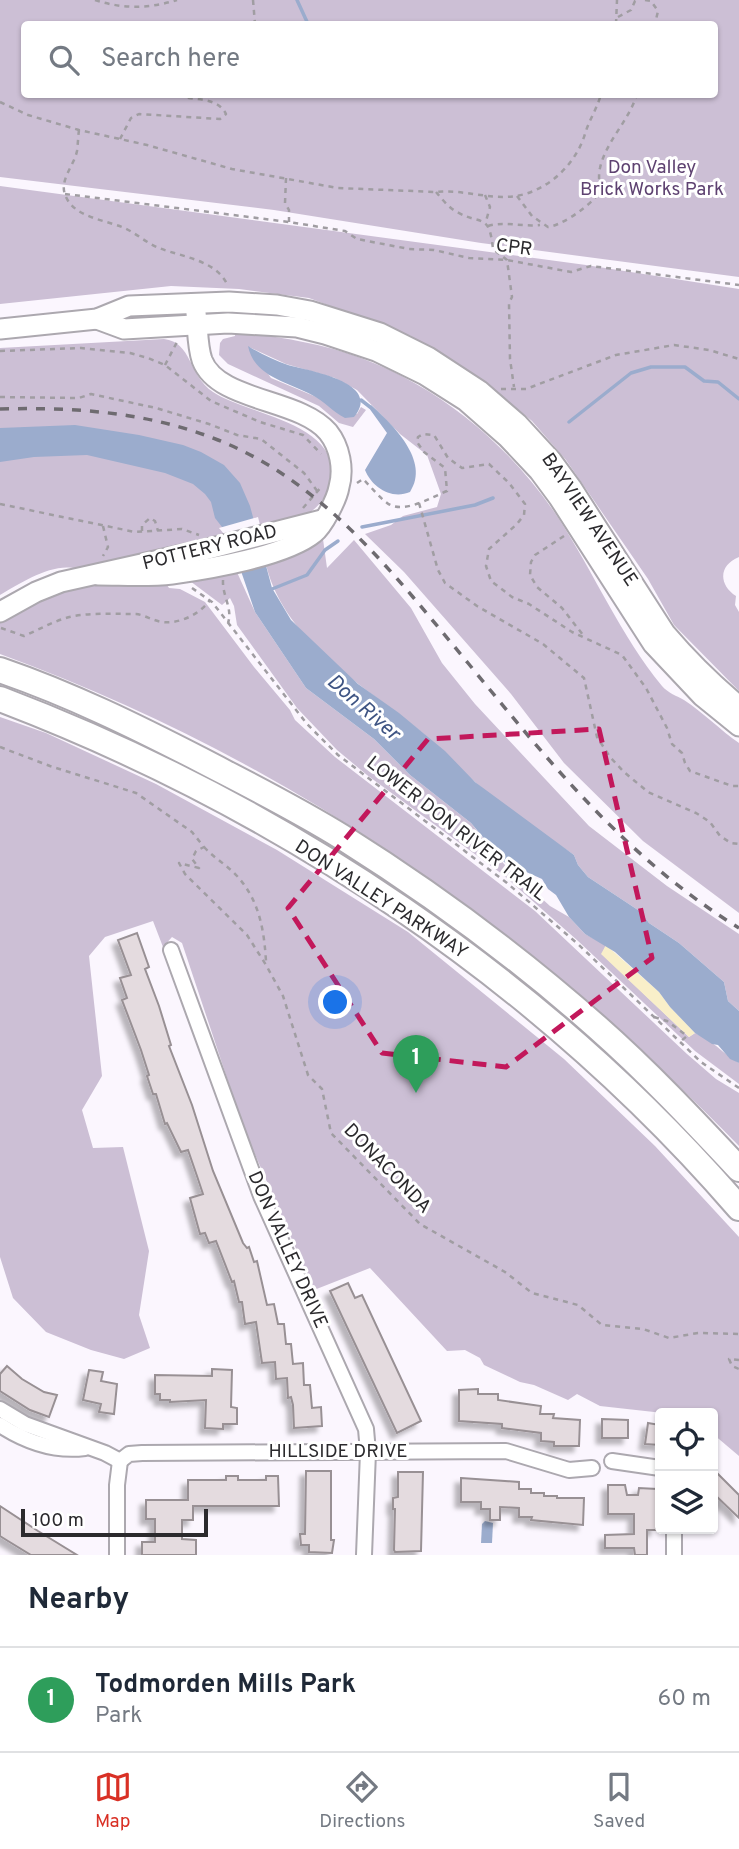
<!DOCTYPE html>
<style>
body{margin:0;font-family:Overpass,sans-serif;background:#f2f2f3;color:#1f2937}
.controls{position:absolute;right:21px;bottom:21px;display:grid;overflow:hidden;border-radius:7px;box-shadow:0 2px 5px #0004}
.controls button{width:63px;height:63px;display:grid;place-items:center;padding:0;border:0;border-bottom:2px solid #e0e1e3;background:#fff;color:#1f2937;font:35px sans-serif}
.scale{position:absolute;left:21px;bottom:18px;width:187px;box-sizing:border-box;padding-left:7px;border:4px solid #2b2a2d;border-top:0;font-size:19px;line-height:24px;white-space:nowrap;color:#2b2a2d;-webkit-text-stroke:5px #fff;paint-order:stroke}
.you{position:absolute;left:336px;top:1003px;width:24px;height:24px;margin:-18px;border:5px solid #fff;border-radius:50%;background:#1a73e8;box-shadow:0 0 0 10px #1a73e833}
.badge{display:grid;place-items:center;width:46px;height:46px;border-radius:50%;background:#d93025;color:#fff;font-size:23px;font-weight:700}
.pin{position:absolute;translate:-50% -58px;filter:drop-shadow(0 2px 4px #0008)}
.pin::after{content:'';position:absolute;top:37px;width:24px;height:21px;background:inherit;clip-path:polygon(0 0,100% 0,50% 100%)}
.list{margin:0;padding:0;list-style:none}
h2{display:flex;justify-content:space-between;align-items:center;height:91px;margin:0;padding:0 28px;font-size:30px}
h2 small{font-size:23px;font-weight:400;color:#747a83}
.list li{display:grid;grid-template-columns:46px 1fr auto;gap:21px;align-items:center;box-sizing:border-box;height:105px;padding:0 28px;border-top:2px solid #e0e1e3}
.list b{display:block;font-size:26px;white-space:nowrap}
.list p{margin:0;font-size:23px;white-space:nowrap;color:#747a83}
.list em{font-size:23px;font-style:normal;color:#747a83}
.icon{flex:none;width:38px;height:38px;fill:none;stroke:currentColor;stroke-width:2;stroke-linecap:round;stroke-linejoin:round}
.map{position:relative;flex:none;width:739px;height:1555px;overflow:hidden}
.search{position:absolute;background:#fff;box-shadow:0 2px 5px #0004;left:21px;right:21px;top:21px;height:77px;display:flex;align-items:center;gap:18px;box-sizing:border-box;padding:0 24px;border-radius:7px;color:#747a83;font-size:26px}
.sheet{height:196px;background:#fff}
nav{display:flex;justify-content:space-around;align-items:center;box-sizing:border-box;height:98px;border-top:2px solid #e0e1e3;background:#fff;font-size:19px;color:#747a83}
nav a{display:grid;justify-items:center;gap:4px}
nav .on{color:#d93025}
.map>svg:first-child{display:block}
.green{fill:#ccbfd5;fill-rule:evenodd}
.sand{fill:#f9efc9}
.water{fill:#9baccd}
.pier{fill:#fbf6fe}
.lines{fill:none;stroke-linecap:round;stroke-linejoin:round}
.stream{stroke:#9baccd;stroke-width:3.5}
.building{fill:#e4dbdf;stroke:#989094;stroke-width:2;filter:url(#shadow)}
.street-casing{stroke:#aca8af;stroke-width:18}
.secondary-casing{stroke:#aca8af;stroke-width:23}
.highway-casing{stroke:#aca8af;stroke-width:28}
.path{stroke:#a09da2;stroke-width:2.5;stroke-dasharray:5 5;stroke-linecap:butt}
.street{stroke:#fff;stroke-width:14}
.secondary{stroke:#fff;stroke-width:19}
.highway{stroke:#fff;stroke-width:24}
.rail{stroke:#6e6b70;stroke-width:3.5;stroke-dasharray:9 9;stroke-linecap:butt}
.marked{fill:none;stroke:#c2185b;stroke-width:5;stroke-dasharray:14 9;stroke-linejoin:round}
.labels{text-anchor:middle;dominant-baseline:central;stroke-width:6;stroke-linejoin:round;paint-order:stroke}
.park-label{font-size:19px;fill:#5e4271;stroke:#fff}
.street-label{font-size:19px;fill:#2b2a2d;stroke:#fff}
.water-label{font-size:21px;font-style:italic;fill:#3e5483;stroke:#fff}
</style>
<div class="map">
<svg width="739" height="1555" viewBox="0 0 739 1555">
<defs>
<filter id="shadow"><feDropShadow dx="-5.5" dy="5.5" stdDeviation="2" flood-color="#0004"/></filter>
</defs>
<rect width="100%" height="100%" fill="#fbf6fe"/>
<!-- green -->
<g class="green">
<path d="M0,0H739V277L481,243L274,210L0,177ZM714,24V94H24V24Z"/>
<path d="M0,186L586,265L739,289V557C719,565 718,584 736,596L735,605L739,612V691L674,625L648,579L566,460L532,421L490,387L411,336L309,298L239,289L171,286L0,304Z"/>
<path d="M235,332C258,335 281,337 303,342C408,361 501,431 559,519C594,573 621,636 662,686C668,693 677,696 684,700C704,713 720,730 739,743V913L643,841L564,763L511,694L404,572L365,534L391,525L403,516L437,507L441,494L427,455L400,434L357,390L335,378L286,364L249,347L271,378L357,414L361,407L366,410L353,427L339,423L319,406L228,364L219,355L220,343L223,339L235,336Z"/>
<path d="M164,339C192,342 188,375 213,392C247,415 346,423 330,484C325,503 311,514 294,521L77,569C53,562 21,583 0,595V348Z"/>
<path d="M323,539L327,568L354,540L411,608L442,663L475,704L589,826L667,886L739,934V1011L728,1001L724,982L679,943L649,923L641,912L588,877L578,865L574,855C541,832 505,809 475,782C457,767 442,749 424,734C366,686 286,644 266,565L301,553Z"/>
<path d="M236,570L255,612L306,688L374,739L410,775L471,823L504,864L550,906L569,917L585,934L606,945L602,954L689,1037L695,1033C713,1040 723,1054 739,1063V1084L695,1051L577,940L502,874L367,775L337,750L297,708L237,625L234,606L230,598L222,605L190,581Z"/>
<path d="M164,580L169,588L180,589L205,602L254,667L290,710L295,720L335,757L535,911L687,1054L716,1079L739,1093V1146C526,927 288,759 0,654V621L34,602L83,585Z"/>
<polygon points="0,717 46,733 156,784 277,850 408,932 564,1059 655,1146 739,1237 739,1456 713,1434 713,1413 663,1413 600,1406 577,1394 568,1400 534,1385 520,1382 484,1365 480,1358 465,1350 447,1351 370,1268 314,1290 244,1129 182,943 172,937 163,947 153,921 105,937 89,956 102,1076 82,1110 93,1148 123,1147 149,1251 139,1315 150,1348 124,1359 91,1350 46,1332 13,1298 0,1257"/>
</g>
<!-- sand -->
<polygon class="sand" points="606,945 659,992 670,1007 695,1033 689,1037 601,954"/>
<!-- water -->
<g class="water">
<path d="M248,346C261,354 274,360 288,365C309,371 383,382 354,417L345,418C333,412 324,401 312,395C288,382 254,377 248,346Z"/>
<path d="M371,405C392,424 431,461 410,492C391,500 372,487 365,470L387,433L369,408Z"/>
<polygon points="75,425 139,435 183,445 201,452 224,465 240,483 250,506 272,588 291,620 358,684 399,713 445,751 475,782 574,855 578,865 588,877 641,912 649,923 679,943 724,982 728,1001 739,1011 739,1063 730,1059 718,1045 712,1044 695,1033 670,1007 659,992 615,952 585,934 569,917 556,895 548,889 542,879 504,862 471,823 410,775 374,739 306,688 255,612 229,536 215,518 211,502 205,494 193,484 165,473 87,455 34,457 0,462 0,428"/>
<polygon points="485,1521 493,1523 492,1543 481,1543 482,1524"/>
</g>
<!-- pier -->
<polygon class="pier" points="258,517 260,525 224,534 219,528"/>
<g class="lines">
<!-- stream -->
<g class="stream">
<polyline points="297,0 308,24"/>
<polyline points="361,400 370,407"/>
<polyline points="569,422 631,373 651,367 685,367 704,381 718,382 739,399"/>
<polyline points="362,527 475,505 493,498"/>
<polyline points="272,589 307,575 325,550 338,541"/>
</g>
</g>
<!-- building -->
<g class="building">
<polygon points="137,933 149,967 145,969 159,1006 171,1045 169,1046 192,1105 213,1171 243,1243 247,1248 249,1247 254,1262 257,1261 267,1305 274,1304 278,1324 284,1324 286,1344 291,1344 293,1364 303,1363 304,1385 310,1385 312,1408 321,1407 322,1426 294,1428 293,1405 291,1397 288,1398 287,1378 276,1379 275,1362 262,1363 256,1322 245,1324 242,1302 239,1302 234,1281 232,1282 216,1241 209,1243 205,1233 200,1234 190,1198 203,1194 197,1176 188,1150 181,1152 167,1123 165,1124 156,1094 153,1094 147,1076 149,1075 141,1050 122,1000 127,998 120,978 131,975 118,940"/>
<polygon points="348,1283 355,1298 362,1295 421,1421 397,1433 330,1291"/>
<polygon points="7,1366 22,1379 44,1392 57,1395 49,1417 30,1410 0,1391 0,1374"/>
<polygon points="212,1369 232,1370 231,1407 237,1408 237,1424 223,1424 223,1429 205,1428 206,1400 170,1402 170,1400 160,1400 160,1394 155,1394 155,1375 212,1376"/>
<polygon points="89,1370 103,1372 101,1381 117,1384 114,1414 99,1412 101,1404 83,1400"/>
<polygon points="478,1389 478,1394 498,1394 498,1400 541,1406 540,1414 554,1414 553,1418 580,1420 579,1446 554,1446 554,1442 541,1441 541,1433 502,1428 502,1424 459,1421 459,1390"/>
<polygon points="602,1419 628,1420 628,1438 602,1438"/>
<polygon points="648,1423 660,1425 660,1445 645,1444"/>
<polygon points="713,1469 739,1495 739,1518 713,1493"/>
<polygon points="306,1471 331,1471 331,1540 334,1540 332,1553 309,1552 309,1545 301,1545 300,1534 305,1534"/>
<polygon points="398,1472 423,1472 421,1551 395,1552 394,1550 395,1509 393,1509 393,1498 398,1497"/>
<polygon points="226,1476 238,1476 238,1480 266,1480 266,1476 278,1476 279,1506 193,1506 193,1520 182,1520 182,1539 196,1540 196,1555 142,1555 142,1542 155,1542 155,1519 146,1519 146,1500 188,1500 188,1480 226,1480"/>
<polygon points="461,1478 519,1482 519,1489 531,1489 531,1493 544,1493 544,1496 557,1496 557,1498 584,1498 583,1525 531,1520 532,1517 519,1517 519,1508 500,1507 500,1520 490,1520 490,1509 481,1509 481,1502 461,1502"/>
<polygon points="608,1485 625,1485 627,1495 638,1495 639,1488 657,1489 656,1530 647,1530 647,1555 635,1555 634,1548 605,1548 605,1535 634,1534 634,1514 608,1514"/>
<polygon points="0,1506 38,1531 77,1555 31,1555 8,1541 0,1536"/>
</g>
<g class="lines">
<!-- street casing -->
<g class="street-casing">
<g id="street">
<polyline points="171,950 261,1196 366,1429 368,1452 364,1555"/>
<polyline points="0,1409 25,1424 105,1453 120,1461"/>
<path d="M0,1425C26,1442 54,1452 85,1448"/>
<polyline points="120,1461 129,1454 142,1453 506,1451 569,1470 592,1468"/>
<polyline points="612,1461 660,1468"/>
<polyline points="117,1555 117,1485 120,1461"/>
<polyline points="674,1555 674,1529"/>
</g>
</g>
<!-- secondary casing -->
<g class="secondary-casing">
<g id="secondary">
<polyline points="97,319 124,329 228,323 297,327 325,334 376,351 425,375 466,401 507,437 539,471 559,498 653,644 702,696 739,726"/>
<path d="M0,329L97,319L129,306L229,302L277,305L310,311L380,333L428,357L480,391L518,424L552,461L571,487L665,633C688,660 711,683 739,706"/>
<path d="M98,575C122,575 148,577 172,574C209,569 286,556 314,533C323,526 337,499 339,487C344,469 340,447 328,432C299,398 218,402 202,360C197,345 198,328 196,313"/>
<polyline points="0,612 36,592 61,582 204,550 322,520"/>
</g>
</g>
<!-- highway casing -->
<g class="highway-casing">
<g id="highway">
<path d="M0,670C70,694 137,727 203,761C249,785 297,809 342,837C431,893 518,957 597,1027C647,1071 693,1120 739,1169"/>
<path d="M0,699C281,806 542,980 739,1208"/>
</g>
</g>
<!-- path -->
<g class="path">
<path d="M95,0C123,9 148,9 177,0"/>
<polyline points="253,0 255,24"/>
<polyline points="645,0 651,1 658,11 655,24"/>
<polyline points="618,17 631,10 635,1 639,0"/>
<polyline points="616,24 617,0"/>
<path d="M0,102L28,115L79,130L147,145L232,169L338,188L436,192C463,189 489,200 516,196C548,191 576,164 585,134C589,120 597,109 601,94"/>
<path d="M79,130C78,137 78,144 77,151C74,166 58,181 66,197C75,217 104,220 122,227C135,232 146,243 159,248C182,257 217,260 228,286"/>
<path d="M120,139L131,118L139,114L220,119L226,114C219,100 203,100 189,98L185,94"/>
<polyline points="286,178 285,203 289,210 289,222"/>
<path d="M436,192C442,199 449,208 457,212C482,226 489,212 493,249L507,260L512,297L509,303L510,359L514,387"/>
<polyline points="65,194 289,222 345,231 357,239 409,249 434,250 469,258 507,260 571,272 591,266 739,285"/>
<polyline points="485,195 490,207 486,221"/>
<path d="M517,196L532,216L548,227C562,225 583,210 594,199C603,190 597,179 600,168C606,141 629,121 637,94"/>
<path d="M488,226C503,221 522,227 540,225"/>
<polyline points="0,351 81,348 130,353 148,358 165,365 211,401 260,422 303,435 321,454"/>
<polyline points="165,365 177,342"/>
<polyline points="501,389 526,389 616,355 674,345 709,350 739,359"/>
<polyline points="0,397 79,398 91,394 156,408 209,424 237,435 261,439 304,473 318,492"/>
<path d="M357,483L363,479C371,487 379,497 387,503C403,515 432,497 447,491L445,468L424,452L417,442L418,437L423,434L434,435L448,458L462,468L489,464L509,483L525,504L524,515L517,524L489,549L486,566L491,581L512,597L529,604L572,632L622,655L646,688L667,728L672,744L682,753L685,763L690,771L732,786H739"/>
<polyline points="419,503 438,570 445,583 477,606 543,644 584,678 597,737 610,757 624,772 648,792 696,813 710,822 720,836 731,843 739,844"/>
<polyline points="0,504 135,532 182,529 199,535"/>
<polyline points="303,508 322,486"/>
<polyline points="103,526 108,547 103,556"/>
<polyline points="142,531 142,525 150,518 155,521 158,531"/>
<polyline points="564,536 535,555 531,562 530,575 537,587 562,608 583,635"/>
<path d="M223,580C222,595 233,609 228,623"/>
<polyline points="192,588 212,602 307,724 338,755 507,883 579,945 701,1062 739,1088"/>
<path d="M1,628L24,636C43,628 60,617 81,615C99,613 118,614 136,614C145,615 153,621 163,622C180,624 200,614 210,600"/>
<polyline points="0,747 50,766 136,793 192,832 204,847 196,851 192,859 199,868 179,863 185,874 247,935 266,965 283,996 308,1075 322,1089 331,1133 420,1224 505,1272 532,1293 578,1305 602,1325 643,1329 669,1338 698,1333 739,1334"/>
<path d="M204,847C214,858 227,865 237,876C259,900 264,929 266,961"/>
<polyline points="654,1017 667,1021 687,1036 680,1042"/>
<polyline points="739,1360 729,1359 732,1366 739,1369"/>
</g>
<!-- street -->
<use href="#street" class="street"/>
<!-- secondary -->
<use href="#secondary" class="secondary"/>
<!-- highway -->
<use href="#highway" class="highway"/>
<!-- rail -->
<path class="rail" d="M0,409C75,407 148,412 218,440C326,483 396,577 468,663C550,763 627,859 739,928"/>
</g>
<!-- marked area -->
<path class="marked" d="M599,729L652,958L506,1067L382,1053L288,908L428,739Z"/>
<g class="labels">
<!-- park labels -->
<g class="park-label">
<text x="652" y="168">Don Valley<tspan x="652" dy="22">Brick Works Park</tspan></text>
</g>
<!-- street labels -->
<g class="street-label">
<text transform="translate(514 248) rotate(7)">CPR</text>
<text transform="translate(589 520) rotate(56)">BAYVIEW AVENUE</text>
<text transform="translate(210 548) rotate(-14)">POTTERY ROAD</text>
<text transform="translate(456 829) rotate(38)">LOWER DON RIVER TRAIL</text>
<text transform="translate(381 900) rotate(33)">DON VALLEY PARKWAY</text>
<text transform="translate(387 1169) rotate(46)">DONACONDA</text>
<text transform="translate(287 1250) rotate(66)">DON VALLEY DRIVE</text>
<text x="338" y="1452">HILLSIDE DRIVE</text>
</g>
<!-- water labels -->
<g class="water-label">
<text transform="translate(363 708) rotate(41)">Don River</text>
</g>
</g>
</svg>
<div class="controls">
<button><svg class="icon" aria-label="locate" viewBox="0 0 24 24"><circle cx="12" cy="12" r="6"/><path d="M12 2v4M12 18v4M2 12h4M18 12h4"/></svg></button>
<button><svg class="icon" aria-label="layers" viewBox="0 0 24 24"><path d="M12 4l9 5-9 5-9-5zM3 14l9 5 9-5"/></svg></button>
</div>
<div class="scale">100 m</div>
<div class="you"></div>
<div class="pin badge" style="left:416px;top:1093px;background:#2e9e5b">1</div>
<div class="search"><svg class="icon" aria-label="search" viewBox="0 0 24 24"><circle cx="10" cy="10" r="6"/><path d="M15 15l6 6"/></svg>Search here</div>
</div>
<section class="sheet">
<h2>Nearby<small></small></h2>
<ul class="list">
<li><span class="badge" style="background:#2e9e5b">1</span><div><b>Todmorden Mills Park</b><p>Park</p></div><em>60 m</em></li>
</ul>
</section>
<nav>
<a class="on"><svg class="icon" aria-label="map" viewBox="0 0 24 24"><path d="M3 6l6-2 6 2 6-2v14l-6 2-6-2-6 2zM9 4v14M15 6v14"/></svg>Map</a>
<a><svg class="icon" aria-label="directions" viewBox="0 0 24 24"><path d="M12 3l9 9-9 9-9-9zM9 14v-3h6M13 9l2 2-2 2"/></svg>Directions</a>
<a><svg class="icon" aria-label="saved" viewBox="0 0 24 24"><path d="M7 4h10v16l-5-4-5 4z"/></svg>Saved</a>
</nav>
